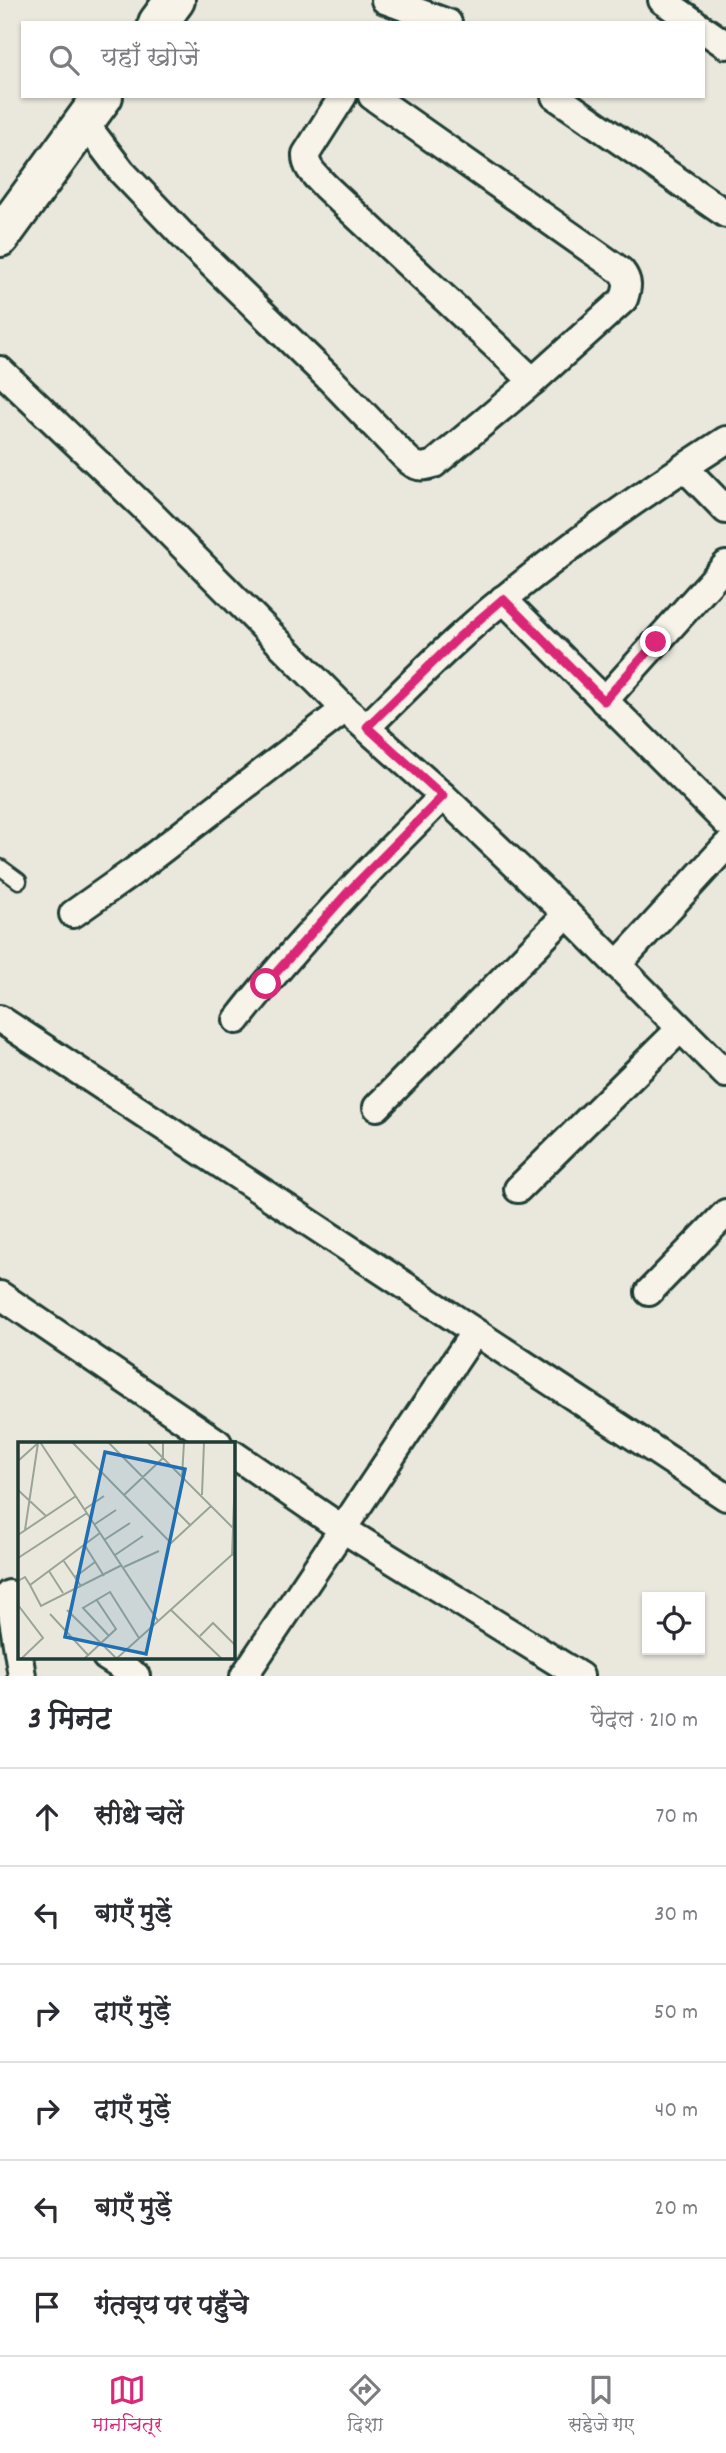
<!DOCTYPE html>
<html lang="hi">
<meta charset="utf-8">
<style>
body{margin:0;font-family:Dekko,"Playpen Sans Deva",sans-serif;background:#f7f7f7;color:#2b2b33}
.controls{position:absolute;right:21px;bottom:21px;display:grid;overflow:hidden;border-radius:0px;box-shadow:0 2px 5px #0004}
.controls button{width:63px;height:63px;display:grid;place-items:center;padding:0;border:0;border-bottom:2px solid #e1e1e2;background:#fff;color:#2b2b33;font:35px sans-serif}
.stop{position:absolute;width:21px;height:21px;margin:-16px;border:5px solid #db2777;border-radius:50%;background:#fff}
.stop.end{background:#db2777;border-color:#fff;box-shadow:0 2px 7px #0008}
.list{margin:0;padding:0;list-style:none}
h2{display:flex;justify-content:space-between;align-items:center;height:91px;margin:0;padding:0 28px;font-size:30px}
h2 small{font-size:23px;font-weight:400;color:#7c7c81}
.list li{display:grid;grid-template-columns:46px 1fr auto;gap:21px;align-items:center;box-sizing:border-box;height:98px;padding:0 28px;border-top:2px solid #e1e1e2}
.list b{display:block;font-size:26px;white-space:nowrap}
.list em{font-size:23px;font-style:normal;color:#7c7c81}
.icon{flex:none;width:38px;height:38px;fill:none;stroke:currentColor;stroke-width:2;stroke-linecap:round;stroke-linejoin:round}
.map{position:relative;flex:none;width:726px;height:1676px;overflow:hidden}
.search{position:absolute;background:#fff;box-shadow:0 2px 5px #0004;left:21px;right:21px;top:21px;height:77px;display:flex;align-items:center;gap:18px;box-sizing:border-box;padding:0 24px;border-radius:0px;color:#7c7c81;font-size:26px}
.sheet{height:679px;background:#fff}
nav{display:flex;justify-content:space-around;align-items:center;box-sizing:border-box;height:98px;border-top:2px solid #e1e1e2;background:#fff;font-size:19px;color:#7c7c81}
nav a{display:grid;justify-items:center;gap:4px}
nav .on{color:#db2777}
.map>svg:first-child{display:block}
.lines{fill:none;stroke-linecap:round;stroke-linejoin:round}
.service-casing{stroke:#1f3d34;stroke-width:19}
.minor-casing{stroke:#1f3d34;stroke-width:32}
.secondary-casing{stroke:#1f3d34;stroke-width:44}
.service{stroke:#f7f3e8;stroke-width:14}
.minor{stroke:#f7f3e8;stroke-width:26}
.secondary{stroke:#f7f3e8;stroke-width:38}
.route{stroke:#db2777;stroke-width:9}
.inset-road{fill:none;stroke:#99a499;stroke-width:2}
.view{fill:#1f6fb2;fill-opacity:0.15;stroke:#1f6fb2;stroke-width:3.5}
.inset-edge{fill:none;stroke:#1f3d34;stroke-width:3.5}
</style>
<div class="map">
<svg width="726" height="1676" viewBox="0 0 726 1676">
<rect width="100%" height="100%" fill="#eae8dd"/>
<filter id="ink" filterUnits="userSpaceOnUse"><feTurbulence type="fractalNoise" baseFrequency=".0143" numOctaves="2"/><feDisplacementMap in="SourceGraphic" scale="14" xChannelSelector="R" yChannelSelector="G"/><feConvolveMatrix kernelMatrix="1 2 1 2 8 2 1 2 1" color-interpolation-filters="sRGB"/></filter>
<g filter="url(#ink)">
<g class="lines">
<!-- service casing -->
<g class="service-casing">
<polyline id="service" points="0,867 19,881"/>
</g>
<!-- minor casing -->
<g class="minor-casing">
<g id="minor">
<polyline points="385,0 448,23"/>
<polyline points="662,0 695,23"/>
<polyline points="703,29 726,45"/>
<path d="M343,96L306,154C305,168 316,176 325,186L533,381"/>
<polyline points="555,96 726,214"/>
<path d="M84,122L122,172L187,240L328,377L406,458C416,468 422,468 434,464L533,381L624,299C628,287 629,281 621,271L372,96"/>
<polyline points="0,370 149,512 345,709 443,796 567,914 726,1074"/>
<polyline points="684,467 726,510"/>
<polyline points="503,599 726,822"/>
<polyline points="604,701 726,565"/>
<path d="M367,727C412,683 455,638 504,599C574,541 650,489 726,440"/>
<polyline points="73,914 134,871 345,709"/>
<polyline points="617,965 726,846"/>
<polyline points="0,1019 726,1497"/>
<path d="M237,1020C299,940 371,868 443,796"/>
<polyline points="377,1107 567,914"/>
<polyline points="518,1189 680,1029"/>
<polyline points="649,1292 726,1213"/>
<polyline points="0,1295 218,1443"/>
<polyline points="233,1454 341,1528 580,1676"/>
<polyline points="9,1594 22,1676"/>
<polyline points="106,1657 136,1676"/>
<polyline points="244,1676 474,1333"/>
</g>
</g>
<!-- secondary casing -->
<g class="secondary-casing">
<g id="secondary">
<polyline points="158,23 175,0"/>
<polyline points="0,237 103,96"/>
</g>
</g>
<!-- service -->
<use href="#service" class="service"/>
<!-- minor -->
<use href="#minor" class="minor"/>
<!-- secondary -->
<use href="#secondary" class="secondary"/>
</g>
</g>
<g class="lines" filter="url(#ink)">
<!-- route -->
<polyline class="route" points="266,984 349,891 443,796 367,727 459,637 503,599 604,701 656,642"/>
</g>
<!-- overview -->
<g transform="translate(18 1442)">
<rect width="217" height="217" fill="#eae8dd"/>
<path class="inset-road" d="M22,0L140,179M54,0L153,101L193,64M90,0L173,84M129,0L215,86M0,19L20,1M164,35L166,0M0,48L28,74M106,53L145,16V0M184,53L186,0M67,67L86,54M77,82L98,68M7,88L20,1M0,93L58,54M86,98L112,81M66,102L86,134M97,113L125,94M214,114L217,31M0,116L69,71M45,118L63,144M106,125L141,109M31,129L45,151M57,135L77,120M0,139L7,135L12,143L82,91M12,143L23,164L104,123M0,163L25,196L3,217M49,168L98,216M153,168L204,217M32,172L70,213M91,194L65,166L92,150L121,196M182,194L195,181L217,203M66,217L98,187L78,157M98,217L217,110"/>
<path class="view" d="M87,10L167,27L128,212L47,195Z"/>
<rect width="217" height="217" class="inset-edge"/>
</g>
</svg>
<div class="controls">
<button><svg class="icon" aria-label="locate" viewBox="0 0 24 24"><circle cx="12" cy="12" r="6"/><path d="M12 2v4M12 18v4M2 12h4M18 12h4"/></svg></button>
</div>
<div class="stop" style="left:266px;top:984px"></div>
<div class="stop end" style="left:656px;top:642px"></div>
<div class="search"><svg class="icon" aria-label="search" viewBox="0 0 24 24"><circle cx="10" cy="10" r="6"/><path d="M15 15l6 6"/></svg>यहाँ खोजें</div>
</div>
<section class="sheet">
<h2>3 मिनट<small>पैदल · 210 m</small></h2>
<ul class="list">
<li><svg class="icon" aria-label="ahead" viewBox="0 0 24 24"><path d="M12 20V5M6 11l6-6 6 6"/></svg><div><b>सीधे चलें</b></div><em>70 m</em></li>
<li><svg class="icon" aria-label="left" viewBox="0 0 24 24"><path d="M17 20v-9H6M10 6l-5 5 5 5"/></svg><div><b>बाएँ मुड़ें</b></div><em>30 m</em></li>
<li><svg class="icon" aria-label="right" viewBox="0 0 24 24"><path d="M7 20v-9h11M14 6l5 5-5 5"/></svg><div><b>दाएँ मुड़ें</b></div><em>50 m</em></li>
<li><svg class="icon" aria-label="right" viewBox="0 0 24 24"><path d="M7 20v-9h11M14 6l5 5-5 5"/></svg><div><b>दाएँ मुड़ें</b></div><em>40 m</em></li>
<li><svg class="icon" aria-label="left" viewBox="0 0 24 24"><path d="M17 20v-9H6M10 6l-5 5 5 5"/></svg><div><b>बाएँ मुड़ें</b></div><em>20 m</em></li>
<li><svg class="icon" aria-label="arrive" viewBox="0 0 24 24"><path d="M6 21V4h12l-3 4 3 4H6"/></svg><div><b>गंतव्य पर पहुँचे</b></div></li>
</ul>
</section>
<nav>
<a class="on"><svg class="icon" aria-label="map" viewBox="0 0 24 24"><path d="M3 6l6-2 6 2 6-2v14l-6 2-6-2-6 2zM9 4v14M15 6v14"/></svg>मानचित्र</a>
<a><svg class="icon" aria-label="directions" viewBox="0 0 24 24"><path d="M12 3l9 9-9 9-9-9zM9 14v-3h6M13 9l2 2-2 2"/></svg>दिशा</a>
<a><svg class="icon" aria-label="saved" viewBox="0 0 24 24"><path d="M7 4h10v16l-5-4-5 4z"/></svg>सहेजे गए</a>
</nav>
